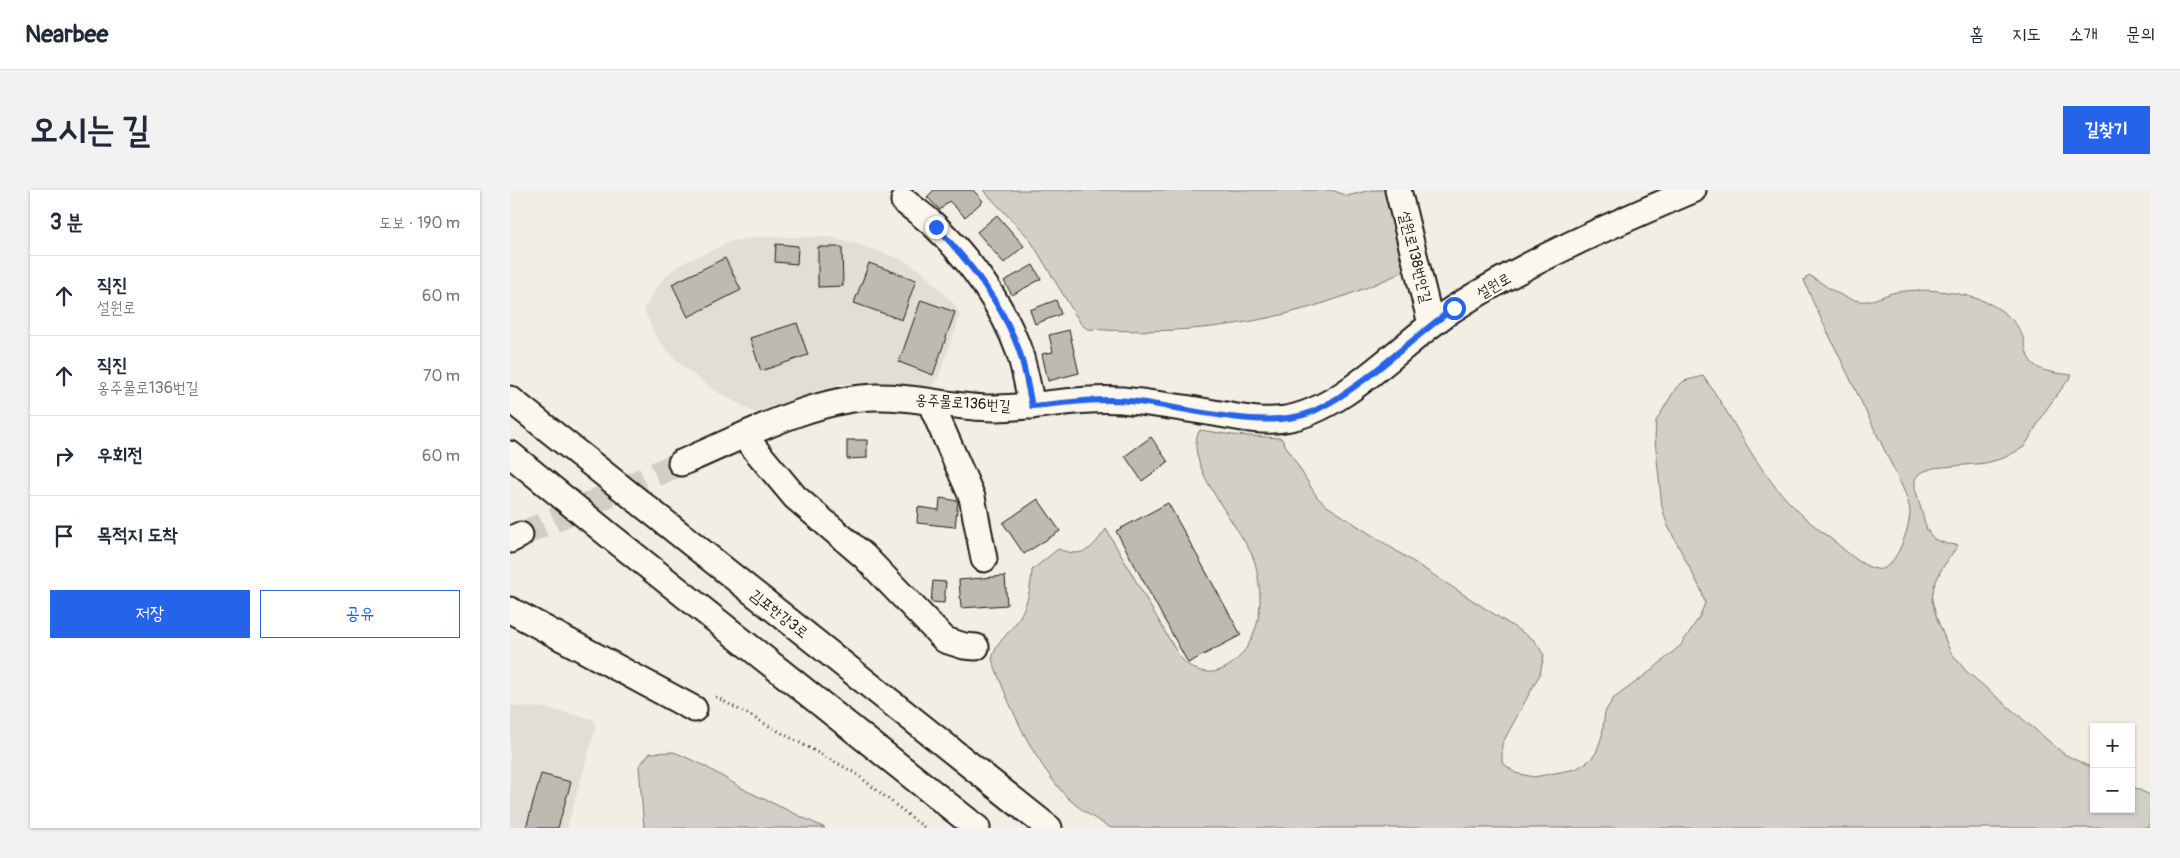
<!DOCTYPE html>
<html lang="ko">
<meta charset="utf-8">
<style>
body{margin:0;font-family:Pangolin,"Poor Story",sans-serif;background:#f2f2f3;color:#1f2937}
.controls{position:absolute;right:15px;bottom:15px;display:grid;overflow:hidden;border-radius:0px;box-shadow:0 1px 4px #0004}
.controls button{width:45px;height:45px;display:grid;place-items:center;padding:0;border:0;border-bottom:1px solid #e0e1e3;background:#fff;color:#1f2937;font:25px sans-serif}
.stop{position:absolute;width:15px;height:15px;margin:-11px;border:4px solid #2563eb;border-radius:50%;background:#fff}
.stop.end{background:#2563eb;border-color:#fff;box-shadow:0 1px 5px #0008}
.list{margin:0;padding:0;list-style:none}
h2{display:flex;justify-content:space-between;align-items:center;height:65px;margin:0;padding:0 20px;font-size:21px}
h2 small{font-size:16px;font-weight:400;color:#747a83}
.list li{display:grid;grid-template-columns:32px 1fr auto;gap:15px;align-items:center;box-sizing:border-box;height:80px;padding:0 20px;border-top:1px solid #e0e1e3}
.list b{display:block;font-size:19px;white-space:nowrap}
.list p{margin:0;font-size:16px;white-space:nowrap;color:#747a83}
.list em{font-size:16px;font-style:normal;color:#747a83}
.actions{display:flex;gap:10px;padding:15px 20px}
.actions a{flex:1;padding:11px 0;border:1px solid #2563eb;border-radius:0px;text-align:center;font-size:18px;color:#2563eb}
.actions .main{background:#2563eb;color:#fff}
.icon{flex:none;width:28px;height:28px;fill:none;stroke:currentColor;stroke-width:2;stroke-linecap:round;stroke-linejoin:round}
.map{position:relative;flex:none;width:1640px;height:638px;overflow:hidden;border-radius:0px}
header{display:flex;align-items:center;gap:30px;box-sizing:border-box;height:70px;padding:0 25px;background:#fff;border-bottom:1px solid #e0e1e3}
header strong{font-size:24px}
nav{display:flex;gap:28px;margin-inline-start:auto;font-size:18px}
.intro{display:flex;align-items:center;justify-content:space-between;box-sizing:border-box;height:120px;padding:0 30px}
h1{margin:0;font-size:35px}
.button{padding:12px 22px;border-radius:0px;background:#2563eb;color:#fff;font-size:18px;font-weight:700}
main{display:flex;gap:30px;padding:0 30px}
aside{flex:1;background:#fff;border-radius:0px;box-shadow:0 1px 4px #0004}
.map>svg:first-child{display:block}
.built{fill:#e2ded5}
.green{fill:#d2cfc6;stroke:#777671}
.building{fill:#bdbab1;stroke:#1c1c1c}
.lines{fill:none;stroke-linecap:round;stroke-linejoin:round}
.minor-tunnel{stroke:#d2cec6;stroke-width:25;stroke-dasharray:25 12;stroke-linecap:butt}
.minor-casing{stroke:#1c1c1c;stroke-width:29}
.path{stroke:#1c1c1c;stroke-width:3;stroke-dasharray:1 4;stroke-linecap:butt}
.minor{stroke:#fbf7ec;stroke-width:25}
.route{stroke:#2563eb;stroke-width:6}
.labels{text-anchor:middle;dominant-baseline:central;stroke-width:4.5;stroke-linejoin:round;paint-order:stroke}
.street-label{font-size:15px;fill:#1c1c1c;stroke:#fbf7ec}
</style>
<header>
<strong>Nearbee</strong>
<nav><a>홈</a><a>지도</a><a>소개</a><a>문의</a></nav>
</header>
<div class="intro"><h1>오시는 길</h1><a class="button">길찾기</a></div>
<main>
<aside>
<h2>3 분<small>도보 · 190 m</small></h2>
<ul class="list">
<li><svg class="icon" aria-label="ahead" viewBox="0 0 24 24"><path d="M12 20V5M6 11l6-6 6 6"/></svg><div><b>직진</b><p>설원로</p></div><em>60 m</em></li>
<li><svg class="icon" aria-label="ahead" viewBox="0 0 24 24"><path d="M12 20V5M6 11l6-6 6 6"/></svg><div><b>직진</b><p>옹주물로136번길</p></div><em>70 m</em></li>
<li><svg class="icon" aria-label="right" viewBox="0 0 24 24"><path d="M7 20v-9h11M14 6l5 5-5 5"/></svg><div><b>우회전</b></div><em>60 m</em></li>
<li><svg class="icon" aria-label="arrive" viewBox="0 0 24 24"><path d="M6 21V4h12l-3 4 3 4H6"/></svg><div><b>목적지 도착</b></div></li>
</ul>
<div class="actions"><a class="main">저장</a><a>공유</a></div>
</aside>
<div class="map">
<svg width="1640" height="638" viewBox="0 0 1640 638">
<rect width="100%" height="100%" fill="#f2eee4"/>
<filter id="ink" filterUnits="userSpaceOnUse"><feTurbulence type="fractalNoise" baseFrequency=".02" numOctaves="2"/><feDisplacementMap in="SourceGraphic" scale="10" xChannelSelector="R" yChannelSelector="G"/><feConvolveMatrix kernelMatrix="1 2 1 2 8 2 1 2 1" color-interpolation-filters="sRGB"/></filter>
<g filter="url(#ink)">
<!-- built -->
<g class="built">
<polygon points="247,47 318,47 337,51 391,69 414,83 445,115 450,126 427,191 423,195 417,196 375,193 329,194 245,223 199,197 175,178 156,159 144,143 134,119 152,90 167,76 222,51"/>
<polygon points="0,516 35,518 83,529 86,537 57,638 0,638"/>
</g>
<!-- green -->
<g class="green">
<path d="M473,0H822L837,6L861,0H883L899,79C792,130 695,147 577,139L571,134L519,48Z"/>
<path d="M1299,85C1315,95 1330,108 1349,111C1360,113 1372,106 1382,103C1411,97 1449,101 1476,112C1490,118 1506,130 1512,145C1516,153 1515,163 1520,170C1528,183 1549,183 1562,185L1538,217L1514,257L1494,268L1476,273L1423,278L1410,283L1405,289V298L1417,340L1424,349L1437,354L1448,355L1431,380L1424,396L1422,410L1427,429L1440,461L1456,481L1554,564L1584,579V619H1621V596L1640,605V638H601C585,629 567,618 554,604C521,566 499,516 482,469C486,453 497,445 506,433C517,417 521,399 522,380L548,359C574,369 582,359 596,339L669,466C698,500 733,475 745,440C750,427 751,409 749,395C748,386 746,373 742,365C729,336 670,270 690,240L723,245L771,248L807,307L817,316L1024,450L1034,465L1030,484L992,554V572L1005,583L1024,587L1066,579L1079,571L1086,563L1092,546L1095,522L1103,509L1142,480L1171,455L1190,426L1195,413L1191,400L1157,334L1152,317L1145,250L1146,231L1166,198L1174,191L1193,186C1223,226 1243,276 1279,312C1293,327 1309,340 1325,352C1337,362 1350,375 1366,379C1385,384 1400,337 1400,322C1399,311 1394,300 1389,290L1303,112L1294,90Z"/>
<polygon points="164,562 191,574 237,601 315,638 134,638 129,576 140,563"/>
</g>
<!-- building -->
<g class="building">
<polygon points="424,0 463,0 473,11 455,27 439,11 430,20 417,7"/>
<polygon points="487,25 514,56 494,73 467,42"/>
<polygon points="266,54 288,56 287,74 265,72"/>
<polygon points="308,57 332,57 333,96 308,97"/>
<polygon points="215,68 231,100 178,127 162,94"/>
<polygon points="359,73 406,90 392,130 344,113"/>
<polygon points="523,75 531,89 502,105 494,91"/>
<polygon points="411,110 445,122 423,185 389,172"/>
<polygon points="546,110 551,124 525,134 520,120"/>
<polygon points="287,133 298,165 251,181 240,148"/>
<polygon points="559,140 569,183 538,191 532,164 543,162 539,145"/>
<polygon points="641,247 658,272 632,291 615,266"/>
<polygon points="337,250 357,250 357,268 337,269"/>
<polygon points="430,308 448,311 445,337 407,333 408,317 429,320"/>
<polygon points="528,309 550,341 514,364 493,333"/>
<polygon points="658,313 731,445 678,473 606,341"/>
<polygon points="495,386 497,415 451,418 449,390"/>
<polygon points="423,391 436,392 434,413 421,412"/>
<polygon points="31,584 61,592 48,638 16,638"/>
</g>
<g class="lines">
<!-- minor-tunnel -->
<polyline class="minor-tunnel" points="10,345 171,273"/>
<!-- minor casing -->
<g class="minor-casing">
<g id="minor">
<polyline points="888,0 921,134"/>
<path d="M394,11C405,20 417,28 427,38C461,71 493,116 509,161C515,179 518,198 522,216"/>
<polyline points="0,209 539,638"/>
<polyline points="420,212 462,307 474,369"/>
<polyline points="234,246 285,307 354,366 435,450 454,456 466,457"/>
<polyline points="0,264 99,345 467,638"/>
<path d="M171,273C231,248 302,208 367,207C407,206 447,219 487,218C529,217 571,207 612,210C643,213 674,218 704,223C727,227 752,233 775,229C835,220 892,152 943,119C1018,71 1101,35 1183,0"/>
<polyline points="0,350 10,345"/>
<polyline points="0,420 184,519"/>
</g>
</g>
<!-- path -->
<polyline class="path" points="206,507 345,583 415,638"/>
<!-- minor -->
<use href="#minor" class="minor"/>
</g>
</g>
<g class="lines" filter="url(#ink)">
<!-- route -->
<path class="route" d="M426,37C460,72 492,114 509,160C515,178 518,198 522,216C555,213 587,208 620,211C672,216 757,243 804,221C853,198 899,150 944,118"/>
</g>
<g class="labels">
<!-- street labels -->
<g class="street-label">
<text transform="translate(905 67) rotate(76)">설원로138번안길</text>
<text transform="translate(984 96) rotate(-30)">설원로</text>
<text transform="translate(453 213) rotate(4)">옹주물로136번길</text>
<text transform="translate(269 424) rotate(38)">김포한강3로</text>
</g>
</g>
</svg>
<div class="controls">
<button>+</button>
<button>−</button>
</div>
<div class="stop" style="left:944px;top:118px"></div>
<div class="stop end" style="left:426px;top:37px"></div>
</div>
</main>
